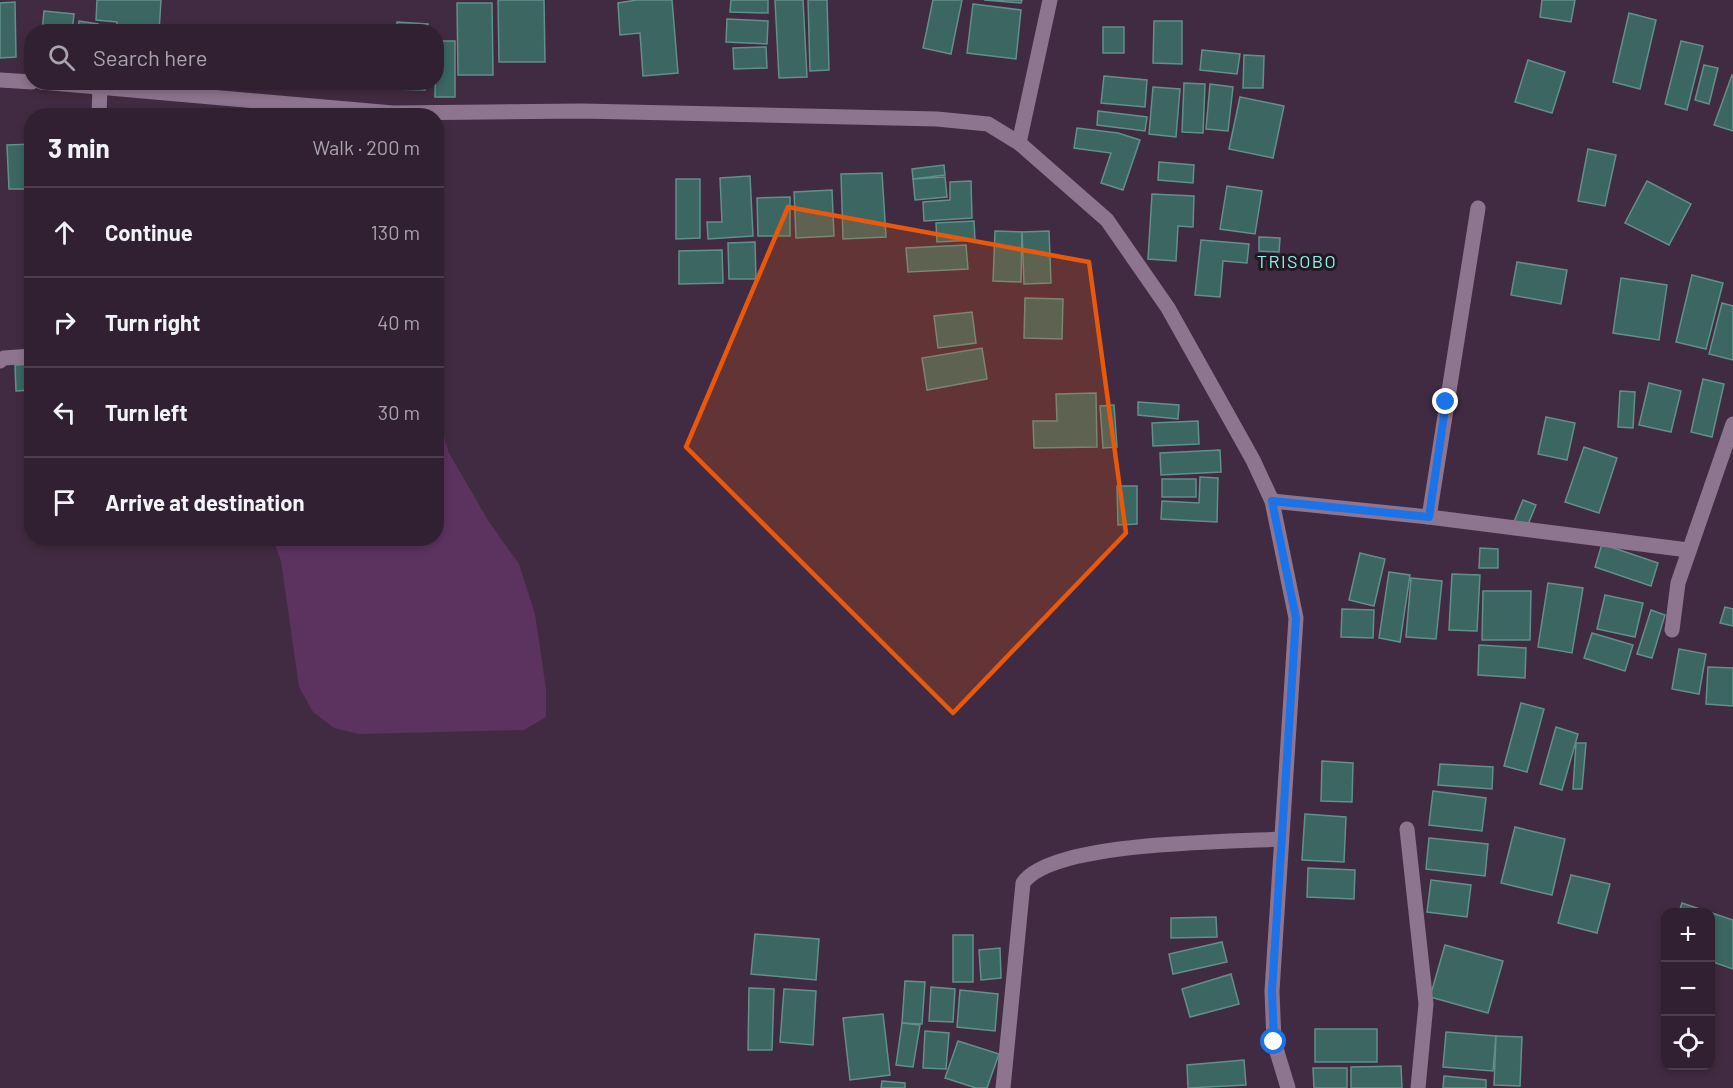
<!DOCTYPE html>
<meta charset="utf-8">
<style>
body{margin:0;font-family:Barlow,sans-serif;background:#3d2d3e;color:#f1f3f6}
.controls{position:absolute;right:18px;bottom:18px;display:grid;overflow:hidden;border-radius:12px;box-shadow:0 3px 9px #0003}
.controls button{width:54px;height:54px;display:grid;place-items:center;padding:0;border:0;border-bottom:2px solid #4c3e4d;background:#312032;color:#f1f3f6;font:30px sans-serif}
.stop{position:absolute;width:18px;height:18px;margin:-14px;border:4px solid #1a73e8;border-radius:50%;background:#fff}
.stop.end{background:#1a73e8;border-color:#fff;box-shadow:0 2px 6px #0008}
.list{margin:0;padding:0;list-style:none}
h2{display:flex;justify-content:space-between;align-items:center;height:78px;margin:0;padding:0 24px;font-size:26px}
h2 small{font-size:20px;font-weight:400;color:#a8a3ac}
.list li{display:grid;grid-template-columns:39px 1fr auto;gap:18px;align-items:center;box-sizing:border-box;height:90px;padding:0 24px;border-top:2px solid #4c3e4d}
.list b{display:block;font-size:22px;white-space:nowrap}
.list em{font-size:20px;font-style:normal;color:#a8a3ac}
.icon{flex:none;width:33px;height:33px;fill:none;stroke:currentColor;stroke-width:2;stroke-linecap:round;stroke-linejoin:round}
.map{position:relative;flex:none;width:1733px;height:1088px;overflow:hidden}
.search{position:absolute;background:#312032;box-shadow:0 3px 9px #0003;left:24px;top:24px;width:420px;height:66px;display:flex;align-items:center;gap:15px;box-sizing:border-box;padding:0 21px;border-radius:24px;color:#a8a3ac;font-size:22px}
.panel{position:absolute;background:#312032;box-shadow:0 3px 9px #0003;left:24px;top:108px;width:420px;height:438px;border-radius:24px}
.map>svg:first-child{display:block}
.green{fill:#5c335e}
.building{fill:#3b6662;stroke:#638f8a;stroke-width:1.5}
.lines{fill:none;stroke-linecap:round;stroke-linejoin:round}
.minor{stroke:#8e758f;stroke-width:15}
.route{stroke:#1a73e8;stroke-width:8}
.marked{fill:#e8590c;fill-opacity:0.2;stroke:#e8590c;stroke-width:4.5;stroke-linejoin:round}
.labels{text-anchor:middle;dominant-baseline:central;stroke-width:6;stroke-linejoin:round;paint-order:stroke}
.quarter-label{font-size:18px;letter-spacing:1.5px;fill:#8af3e9;stroke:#221822}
</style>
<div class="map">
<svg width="1733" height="1088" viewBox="0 0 1733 1088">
<rect width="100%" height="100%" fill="#412b42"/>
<!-- green -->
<polygon class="green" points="437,414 449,453 489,522 519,564 535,614 546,689 546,717 524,730 359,734 334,728 313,712 299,687 281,561 273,539 436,538"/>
<!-- building -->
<g class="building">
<polygon points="97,0 161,0 159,32 116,32 117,22 96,20"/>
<polygon points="498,0 544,0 545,62 499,62"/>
<polygon points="637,0 672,0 678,73 643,76 640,33 620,35 618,3"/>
<polygon points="731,0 768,0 768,13 730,12"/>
<polygon points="775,0 803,0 807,77 779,78"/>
<polygon points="808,0 827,0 829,70 810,71"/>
<polygon points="933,0 962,0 951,54 923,48"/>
<polygon points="984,0 1022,0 1021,3"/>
<polygon points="1542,0 1575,0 1571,22 1540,17"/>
<polygon points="15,2 16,57 0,58 0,3"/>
<polygon points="457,3 492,3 493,75 458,75"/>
<polygon points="973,4 1021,10 1016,59 967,53"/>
<polygon points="44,11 74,14 72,32 42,32"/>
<polygon points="1629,13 1656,20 1640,89 1613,82"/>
<polygon points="727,19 768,21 767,44 726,42"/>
<polygon points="79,21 98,24 97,32 78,32"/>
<polygon points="1154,21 1182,21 1182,64 1153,63"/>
<polygon points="397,22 428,24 427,32 397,32"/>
<rect x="1103" y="27" width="21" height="26"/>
<polygon points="436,41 455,41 455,97 435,97"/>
<polygon points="1681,41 1703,46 1687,110 1665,104"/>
<polygon points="766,47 767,68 734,69 733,48"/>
<polygon points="1202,50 1240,54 1237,74 1200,70"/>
<polygon points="1244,55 1264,56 1263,88 1243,88"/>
<polygon points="1528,60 1565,72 1552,113 1515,102"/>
<polygon points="1704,65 1718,68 1709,104 1695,100"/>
<polygon points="1732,75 1733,75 1733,131 1714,125"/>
<polygon points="1104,76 1147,80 1145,107 1101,103"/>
<polygon points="394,82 425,82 425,90 394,89"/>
<polygon points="1184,83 1205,84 1203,133 1182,132"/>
<polygon points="1210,84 1233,87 1228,131 1206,129"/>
<polygon points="1153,87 1180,89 1176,137 1149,134"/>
<polygon points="1240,97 1284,106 1273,158 1229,149"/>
<polygon points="1098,111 1147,117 1145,131 1097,125"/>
<polygon points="1077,128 1118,133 1140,140 1123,190 1101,183 1111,153 1074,148"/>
<polygon points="32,144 32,189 9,189 7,145"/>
<polygon points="1588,149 1616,155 1605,206 1578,201"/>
<polygon points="1159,162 1194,165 1193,183 1158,180"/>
<polygon points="944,165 945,175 913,179 912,169"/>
<polygon points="882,173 886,237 843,239 841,174"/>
<polygon points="750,176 753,236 708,239 707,222 722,222 720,178"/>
<polygon points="945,177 947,197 915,200 913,179"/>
<polygon points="676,179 700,179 700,238 676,239"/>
<polygon points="971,181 972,218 924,221 923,202 950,200 950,182"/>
<polygon points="1647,181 1691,204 1669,245 1625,223"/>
<polygon points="1227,186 1262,191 1255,234 1220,229"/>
<polygon points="832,190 834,236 796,238 794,192"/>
<polygon points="1152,194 1194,196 1193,227 1178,226 1176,261 1148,259"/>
<polygon points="790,197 790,236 758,236 757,198"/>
<polygon points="974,221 975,240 937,242 936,223"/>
<polygon points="995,231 1022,232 1021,282 993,281"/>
<polygon points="1049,231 1051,283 1024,284 1022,232"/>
<polygon points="1259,237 1280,238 1279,252 1259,251"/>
<polygon points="1201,240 1249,244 1247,263 1223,261 1220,297 1195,295"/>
<polygon points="755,242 756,279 729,279 728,243"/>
<polygon points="966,245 968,269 908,272 906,248"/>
<polygon points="722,250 723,283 679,284 679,251"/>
<polygon points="1517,262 1567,270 1561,304 1511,295"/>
<polygon points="1692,275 1723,283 1706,349 1676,342"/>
<polygon points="1621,278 1667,285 1659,340 1613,333"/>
<polygon points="1025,298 1063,299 1062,339 1024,338"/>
<polygon points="1722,303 1733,306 1733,360 1709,354"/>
<polygon points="972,312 976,343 938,348 934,316"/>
<polygon points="982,348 987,379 927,390 922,358"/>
<polygon points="32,364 32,390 16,391 15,365"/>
<polygon points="1703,379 1724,384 1712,437 1691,432"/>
<polygon points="1649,383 1681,391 1671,432 1639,425"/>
<polygon points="1620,391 1635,392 1633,428 1618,427"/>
<polygon points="1096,393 1097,447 1034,448 1033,421 1057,421 1056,394"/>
<polygon points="1138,402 1179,405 1178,419 1138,415"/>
<polygon points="1114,405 1117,447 1103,448 1100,406"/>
<polygon points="1546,417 1575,423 1567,460 1538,454"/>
<polygon points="1198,421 1199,444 1153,446 1152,423"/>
<polygon points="1584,447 1617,458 1599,513 1565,502"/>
<polygon points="1220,450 1221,472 1161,475 1160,453"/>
<polygon points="1200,477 1218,478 1217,522 1161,519 1162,501 1199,503"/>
<rect x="1162" y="479" width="34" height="18"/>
<polygon points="1117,486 1137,486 1137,524 1118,525"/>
<polygon points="1523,500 1536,505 1526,529 1513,524"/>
<polygon points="1602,544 1658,563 1651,586 1595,567"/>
<polygon points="1480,548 1498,549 1498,568 1479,568"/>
<polygon points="1360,553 1385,559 1374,606 1349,600"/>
<polygon points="1389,572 1410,575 1400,642 1379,638"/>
<polygon points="1452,574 1480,575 1477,631 1449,630"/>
<polygon points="1411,578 1442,581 1436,639 1406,637"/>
<polygon points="1548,583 1583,588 1572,653 1538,647"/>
<polygon points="1483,591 1531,591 1530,640 1482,640"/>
<polygon points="1605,595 1643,603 1635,637 1597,629"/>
<polygon points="1725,607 1733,609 1733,626 1720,623"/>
<polygon points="1342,609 1374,610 1373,638 1341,637"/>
<polygon points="1651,610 1665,615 1652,658 1637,654"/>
<polygon points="1592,633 1633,645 1625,671 1584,658"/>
<polygon points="1479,645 1526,648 1525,678 1478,675"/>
<polygon points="1679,649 1706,654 1699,694 1672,689"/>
<polygon points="1708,667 1733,668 1733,706 1706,704"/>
<polygon points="1521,703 1544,709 1527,772 1504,766"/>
<polygon points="1556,727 1578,734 1562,790 1540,784"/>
<polygon points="1576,743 1586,743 1582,789 1573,789"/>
<polygon points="1322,761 1353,763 1352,802 1321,801"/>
<polygon points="1440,764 1493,767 1492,789 1438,785"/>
<polygon points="1433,791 1486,798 1482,831 1429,825"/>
<polygon points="1305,814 1346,817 1344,862 1302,860"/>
<polygon points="1515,827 1565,839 1552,895 1501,883"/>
<polygon points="1429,838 1488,844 1485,876 1426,869"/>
<polygon points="1308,868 1355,870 1354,899 1307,897"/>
<polygon points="1571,875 1610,884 1597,933 1558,923"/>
<polygon points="1431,880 1471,885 1467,917 1427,912"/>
<polygon points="1682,903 1733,920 1733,969 1710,961 1710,912 1679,912"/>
<polygon points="1216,917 1217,937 1171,938 1171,918"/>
<polygon points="755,934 819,939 816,980 751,974"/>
<rect x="953" y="935" width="20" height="47"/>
<polygon points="1222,942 1227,962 1173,974 1169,954"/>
<polygon points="1445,945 1503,961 1488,1013 1430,997"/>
<polygon points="1000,948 1001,978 981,980 979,950"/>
<polygon points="1231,974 1239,1004 1190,1017 1182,989"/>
<polygon points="905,981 925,982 922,1024 902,1023"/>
<polygon points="931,987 955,989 953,1022 929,1021"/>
<polygon points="749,988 774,989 772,1050 748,1050"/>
<polygon points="784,989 816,991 813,1045 780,1042"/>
<polygon points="960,990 998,994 995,1031 957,1027"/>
<polygon points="883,1014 890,1075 850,1080 843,1018"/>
<polygon points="902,1023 920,1025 913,1067 896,1065"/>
<rect x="1315" y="1029" width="62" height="33"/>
<polygon points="925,1031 949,1033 946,1069 923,1068"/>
<polygon points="1446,1032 1496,1036 1493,1071 1443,1067"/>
<polygon points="1496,1036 1522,1037 1520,1086 1494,1085"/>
<polygon points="958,1041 999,1054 987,1088 976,1088 945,1078"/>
<polygon points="1244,1060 1246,1085 1188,1088 1187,1065"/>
<polygon points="1401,1066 1402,1088 1351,1088 1351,1067"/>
<polygon points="1313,1068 1347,1068 1347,1088 1314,1088"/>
<polygon points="1444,1076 1486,1080 1486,1088 1443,1088"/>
<polygon points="882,1081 905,1083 905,1088 881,1088"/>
</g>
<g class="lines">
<!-- minor -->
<g class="minor">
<polyline points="0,80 32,82"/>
<polyline points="41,82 393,113 582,111 937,119 988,124 1019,143 1107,220 1168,308 1253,460 1272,501 1296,618 1272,991 1274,1042 1288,1088"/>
<polyline points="99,116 100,86"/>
<polyline points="1019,143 1050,0"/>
<polyline points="0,361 4,358 32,356"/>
<polyline points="1272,501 1429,517 1688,550"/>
<polyline points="1429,517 1478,208"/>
<polyline points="1672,630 1678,583 1733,424"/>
<polyline points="1407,829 1426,1004 1418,1088"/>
<path d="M1003,1088L1023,883C1052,841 1227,842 1281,839"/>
</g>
</g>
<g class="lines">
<!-- route -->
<polyline class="route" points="1274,1042 1272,991 1296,618 1272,501 1429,517 1446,402"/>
</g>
<!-- marked area -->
<path class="marked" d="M788,207L1089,262L1126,533L953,713L686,447Z"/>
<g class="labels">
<!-- quarter labels -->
<g class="quarter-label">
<text x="1297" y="261">TRISOBO</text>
</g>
</g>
</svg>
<div class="controls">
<button>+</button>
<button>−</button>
<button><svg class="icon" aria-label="locate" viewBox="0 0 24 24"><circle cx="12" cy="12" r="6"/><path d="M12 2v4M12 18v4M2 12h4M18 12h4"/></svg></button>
</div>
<div class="stop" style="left:1274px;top:1042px"></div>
<div class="stop end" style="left:1446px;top:402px"></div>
<div class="search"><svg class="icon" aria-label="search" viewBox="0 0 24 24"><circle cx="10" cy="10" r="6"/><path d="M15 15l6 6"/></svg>Search here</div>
<section class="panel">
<h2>3 min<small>Walk · 200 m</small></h2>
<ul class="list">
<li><svg class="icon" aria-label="ahead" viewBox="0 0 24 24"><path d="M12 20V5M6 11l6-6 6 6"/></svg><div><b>Continue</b></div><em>130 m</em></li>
<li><svg class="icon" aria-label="right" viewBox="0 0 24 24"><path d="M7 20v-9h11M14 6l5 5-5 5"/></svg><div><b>Turn right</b></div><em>40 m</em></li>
<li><svg class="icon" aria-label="left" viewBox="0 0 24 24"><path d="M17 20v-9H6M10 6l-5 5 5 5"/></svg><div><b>Turn left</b></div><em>30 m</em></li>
<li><svg class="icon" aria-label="arrive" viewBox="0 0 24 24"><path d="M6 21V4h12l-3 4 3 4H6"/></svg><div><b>Arrive at destination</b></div></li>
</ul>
</section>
</div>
